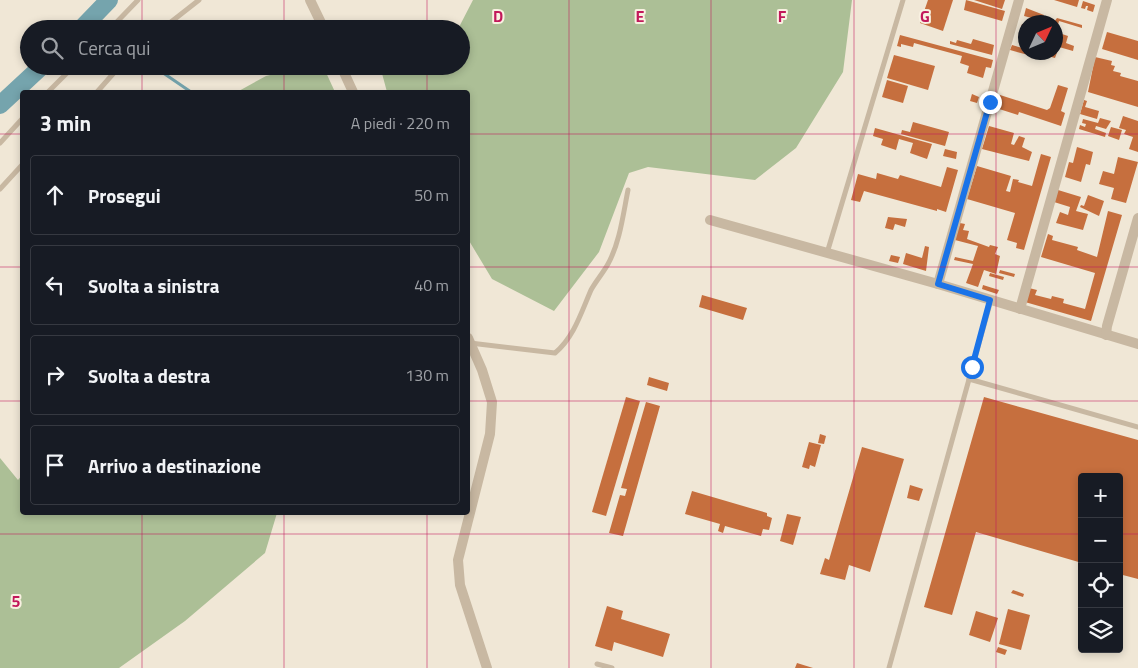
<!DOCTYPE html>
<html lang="it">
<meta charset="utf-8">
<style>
body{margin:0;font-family:"Titillium Web",sans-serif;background:#20242c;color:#f1f3f6}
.controls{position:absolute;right:15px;bottom:15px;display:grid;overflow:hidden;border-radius:5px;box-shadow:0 2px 8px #0003}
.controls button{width:45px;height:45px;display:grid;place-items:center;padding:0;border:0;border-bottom:1px solid #363941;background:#171b24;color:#f1f3f6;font:25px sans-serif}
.compass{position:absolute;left:1018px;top:15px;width:45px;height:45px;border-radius:50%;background:#171b24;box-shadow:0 2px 8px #0003;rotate:46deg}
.stop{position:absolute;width:15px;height:15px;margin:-11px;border:4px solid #1a73e8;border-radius:50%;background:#fff}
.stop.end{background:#1a73e8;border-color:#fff;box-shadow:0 1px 5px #0008}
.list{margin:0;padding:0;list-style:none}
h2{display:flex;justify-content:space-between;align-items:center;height:65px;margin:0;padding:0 20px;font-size:21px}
h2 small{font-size:16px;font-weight:400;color:#9ea1a6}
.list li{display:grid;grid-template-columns:32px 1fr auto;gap:15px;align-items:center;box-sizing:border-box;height:80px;margin:0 10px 10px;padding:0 10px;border:1px solid #363941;border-radius:5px}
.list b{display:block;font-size:19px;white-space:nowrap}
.list em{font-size:16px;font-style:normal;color:#9ea1a6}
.icon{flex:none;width:28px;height:28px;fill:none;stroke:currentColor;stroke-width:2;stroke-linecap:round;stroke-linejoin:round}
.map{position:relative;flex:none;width:1138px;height:668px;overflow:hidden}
.search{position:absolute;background:#171b24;box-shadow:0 2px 8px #0003;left:20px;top:20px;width:450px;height:55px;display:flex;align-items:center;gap:12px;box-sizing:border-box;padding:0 18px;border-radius:28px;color:#9ea1a6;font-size:19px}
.panel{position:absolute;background:#171b24;box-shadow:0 2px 8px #0003;left:20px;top:90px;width:450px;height:425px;border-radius:5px}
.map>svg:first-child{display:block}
.green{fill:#acbf96}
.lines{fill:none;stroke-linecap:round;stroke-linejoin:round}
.stream{stroke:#75a4ad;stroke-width:3}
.river{stroke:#75a4ad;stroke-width:18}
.building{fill:#c66f3e}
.lane{stroke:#c8b8a2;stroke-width:5}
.street{stroke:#c8b8a2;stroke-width:10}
.route{stroke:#1a73e8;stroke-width:6}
.grid{fill:none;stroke:#c2185b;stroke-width:1;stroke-opacity:0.55}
.grid-label{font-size:16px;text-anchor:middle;font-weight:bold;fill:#c2185b;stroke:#f8f1e1;stroke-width:4;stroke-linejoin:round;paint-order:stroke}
</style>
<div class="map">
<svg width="1138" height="668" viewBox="0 0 1138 668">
<rect width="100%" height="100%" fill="#f0e7d6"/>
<!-- green -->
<g class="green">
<polygon points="473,0 852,0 843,72 796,148 755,180 648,167 629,173 599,252 554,311 492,279 468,239 468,92 387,92 380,66 461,66 461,29 458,29"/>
<polygon points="307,66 323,66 335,92 237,92 266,76"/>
<polygon points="0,458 18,480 22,475 22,512 277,513 265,553 185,621 119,668 0,668"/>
</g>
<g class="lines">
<!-- stream -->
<polyline class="stream" points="153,66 191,92"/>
<!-- river -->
<g class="river">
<polyline points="81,29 109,0"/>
<polyline points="0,105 42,66"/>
</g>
</g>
<!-- building -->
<g class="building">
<polygon points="928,0 953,0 943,31 920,23"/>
<polygon points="966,0 1005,11 1002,21 964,10"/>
<polygon points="974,0 1005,0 1002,9"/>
<polygon points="1054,0 1079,0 1077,7"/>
<polygon points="1083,1 1095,5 1093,12 1087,10 1088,6 1086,6 1085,9 1081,8"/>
<polygon points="1026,8 1044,15 1043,21 1024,16"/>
<polygon points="1057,18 1082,25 1082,28 1059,21 1056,32 1054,22"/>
<polygon points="1022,24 1026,25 1026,35 1020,33"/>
<polygon points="1056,32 1068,36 1066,43 1074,46 1073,51 1059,47 1055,58 1044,55 1043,59 1036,56 1040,54 1037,52 1056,52"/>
<polygon points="1107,32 1138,41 1138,60 1102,49"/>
<polygon points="900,35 993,60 991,68 986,67 983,78 967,73 969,66 960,63 962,56 914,43 913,47 901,44 901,47 897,46"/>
<polygon points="973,39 994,45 992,55 950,44 950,41 956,43 957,40 971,44"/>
<polygon points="1012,45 1026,49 1026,52 1034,52 1032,56 1010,50"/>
<polygon points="894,55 935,66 928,90 887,78"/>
<polygon points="1095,57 1112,61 1111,65 1115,66 1113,71 1121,73 1120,76 1138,81 1138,107 1088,92"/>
<polygon points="887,80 908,86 903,103 882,97"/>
<polygon points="1058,85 1068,88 1061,111 1065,113 1061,126 1019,112 1018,115 996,108 1000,95 1047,110 1050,108"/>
<polygon points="972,94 979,97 977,103 970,101"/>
<polygon points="1084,100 1087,101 1085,107 1099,111 1097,119 1080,114"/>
<polygon points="1123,116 1138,121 1138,152 1129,149 1133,137 1124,134 1126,130 1119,128"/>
<polygon points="1100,118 1111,121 1106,129 1096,126 1095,129 1106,133 1105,137 1079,129 1080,125 1085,127 1086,124 1082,123 1083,119 1098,123"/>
<polygon points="913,122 949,132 945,146 901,134 902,130 910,132"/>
<polygon points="989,126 1014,133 1011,144 1014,145 1019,136 1025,138 1022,147 1032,152 1029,161 982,149"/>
<polygon points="1111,127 1122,130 1119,140 1108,136"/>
<polygon points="875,128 932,144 927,159 910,153 913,143 899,139 896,150 881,145 883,139 873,136"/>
<polygon points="1077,147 1093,152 1090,165 1086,164 1081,182 1065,177 1069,162 1073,163"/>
<polygon points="945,149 957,152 956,159 943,156"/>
<polygon points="1041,154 1051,157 1024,250 1016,248 1017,243 1007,240 1015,213 967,199 977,166 1011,176 1006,191 1010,192 1013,179 1019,180 1018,182 1032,186"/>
<polygon points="1118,157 1138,162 1126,203 1111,199 1114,188 1099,184 1103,171 1114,174"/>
<polygon points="947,167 958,170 946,212 937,209 937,211 864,191 860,202 851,200 858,174 876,179 877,173 898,179 900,175 941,187"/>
<polygon points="1058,190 1081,197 1076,211 1088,214 1083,230 1056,223 1060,212 1068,215 1070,207 1054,202"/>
<polygon points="1088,195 1104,201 1099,216 1080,207 1081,205 1084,206"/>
<polygon points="1108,211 1122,215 1091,321 1025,302 1029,288 1037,290 1035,295 1051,299 1052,296 1064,299 1063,303 1085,309 1095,273 1041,257 1048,234 1053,236 1052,240 1078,247 1077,250 1097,257"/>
<polygon points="888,217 907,219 905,227 895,224 893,230 885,228"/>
<polygon points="960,223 965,224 963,230 969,231 967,239 989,247 990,245 998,247 995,254 1000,256 996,274 984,270 978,287 966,283 973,264 954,260 955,257 973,261 978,246 955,240"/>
<polygon points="925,246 929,247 926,271 903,264 906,253 922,258"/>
<polygon points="891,255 900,257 898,263 889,261"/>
<polygon points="1000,270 1015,274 1014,277 999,273"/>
<polygon points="990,273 1004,277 1003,280 989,276"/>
<polygon points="983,285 999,290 997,294 982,289"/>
<polygon points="702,295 747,308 743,320 699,307"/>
<polygon points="649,377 669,383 667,391 647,385"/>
<polygon points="626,397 640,401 606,516 592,512"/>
<polygon points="984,397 1138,440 1138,579 1119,574 1119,477 1082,477 1082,563 976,532 952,615 924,607"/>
<polygon points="646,402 660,406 623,536 609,533 620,495 625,496 627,489 621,488"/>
<polygon points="820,434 826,436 824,444 818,443"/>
<polygon points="809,442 821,445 815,467 810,465 809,469 802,467"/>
<polygon points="862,447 904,459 870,572 849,565 845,580 820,574 825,558 829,560"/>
<polygon points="910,485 923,489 919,501 907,498"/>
<polygon points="692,491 767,513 767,516 772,518 769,530 763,529 761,536 725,526 723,533 718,531 720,524 685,514"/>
<polygon points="787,514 801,517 793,545 780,541"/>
<polygon points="1013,590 1024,594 1023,597 1011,593"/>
<polygon points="607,606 623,611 621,619 670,634 663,657 614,642 612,651 595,646"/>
<polygon points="1008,609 1030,615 1021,650 999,644"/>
<polygon points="976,611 998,618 990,642 969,635"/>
<polygon points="998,647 1007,650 1005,655 996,652"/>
<polygon points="797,663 813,668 795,668"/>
</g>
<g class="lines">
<!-- lane -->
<g class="lane">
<polyline points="110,29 138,0"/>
<polyline points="162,29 199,0"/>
<polyline points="48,92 74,66"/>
<polyline points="97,92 120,66"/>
<polyline points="0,143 22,119"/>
<polyline points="0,189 22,165"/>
<polyline points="827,253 903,0"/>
<path d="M470,343L555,353C574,337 581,313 591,290C596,281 603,273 608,264C620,242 623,215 628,190"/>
<polyline points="969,379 1138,427"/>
<polyline points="597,664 612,668"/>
<polyline points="889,668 991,300"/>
</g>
<!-- street -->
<g class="street">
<polyline points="310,0 324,29"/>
<polyline points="341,66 353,92"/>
<polyline points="710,220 938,284 1138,344"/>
<polyline points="938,284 1019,0"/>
<polyline points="1020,309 1107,0"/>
<polyline points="1106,335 1107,326 1138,218"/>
<polyline points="468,338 482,370 492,402 490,434 458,560 460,585 487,668"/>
</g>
</g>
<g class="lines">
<!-- route -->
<polyline class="route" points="972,367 990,300 938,284 990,102"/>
</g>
<!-- grid -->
<path class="grid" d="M142,0V29M284,0V29M427,0V29M569,0V668M711,0V668M854,0V668M996,0V668M142,66V92M284,66V92M427,66V92M0,134H22M468,134H1138M0,267H22M468,267H1138M0,401H22M468,401H1138M142,512V668M284,512V668M427,512V668M0,534H1082M1119,534H1138"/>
<g class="grid-label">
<text x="498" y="22">D</text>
<text x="640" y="22">E</text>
<text x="782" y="22">F</text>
<text x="925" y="22">G</text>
<text x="16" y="607">5</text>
</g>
</svg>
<div class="controls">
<button>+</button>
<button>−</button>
<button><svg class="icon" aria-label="locate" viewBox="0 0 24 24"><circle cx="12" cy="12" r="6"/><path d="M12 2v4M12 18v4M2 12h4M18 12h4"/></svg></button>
<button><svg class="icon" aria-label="layers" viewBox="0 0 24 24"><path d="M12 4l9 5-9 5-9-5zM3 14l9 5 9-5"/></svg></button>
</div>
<svg class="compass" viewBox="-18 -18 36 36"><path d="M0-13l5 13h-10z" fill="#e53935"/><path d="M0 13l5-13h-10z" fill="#9ea1a6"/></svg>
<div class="stop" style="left:972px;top:367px"></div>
<div class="stop end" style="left:990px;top:102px"></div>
<div class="search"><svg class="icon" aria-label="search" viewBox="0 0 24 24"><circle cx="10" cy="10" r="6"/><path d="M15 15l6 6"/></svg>Cerca qui</div>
<section class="panel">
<h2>3 min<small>A piedi · 220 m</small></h2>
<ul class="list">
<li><svg class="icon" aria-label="ahead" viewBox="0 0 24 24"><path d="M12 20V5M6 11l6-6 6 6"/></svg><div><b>Prosegui</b></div><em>50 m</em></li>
<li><svg class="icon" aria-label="left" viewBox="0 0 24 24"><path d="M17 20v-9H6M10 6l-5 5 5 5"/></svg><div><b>Svolta a sinistra</b></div><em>40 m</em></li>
<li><svg class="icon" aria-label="right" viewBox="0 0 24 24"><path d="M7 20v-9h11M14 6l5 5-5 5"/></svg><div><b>Svolta a destra</b></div><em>130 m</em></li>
<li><svg class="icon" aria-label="arrive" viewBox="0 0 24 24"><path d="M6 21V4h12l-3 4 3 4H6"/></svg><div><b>Arrivo a destinazione</b></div></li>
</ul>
</section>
</div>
